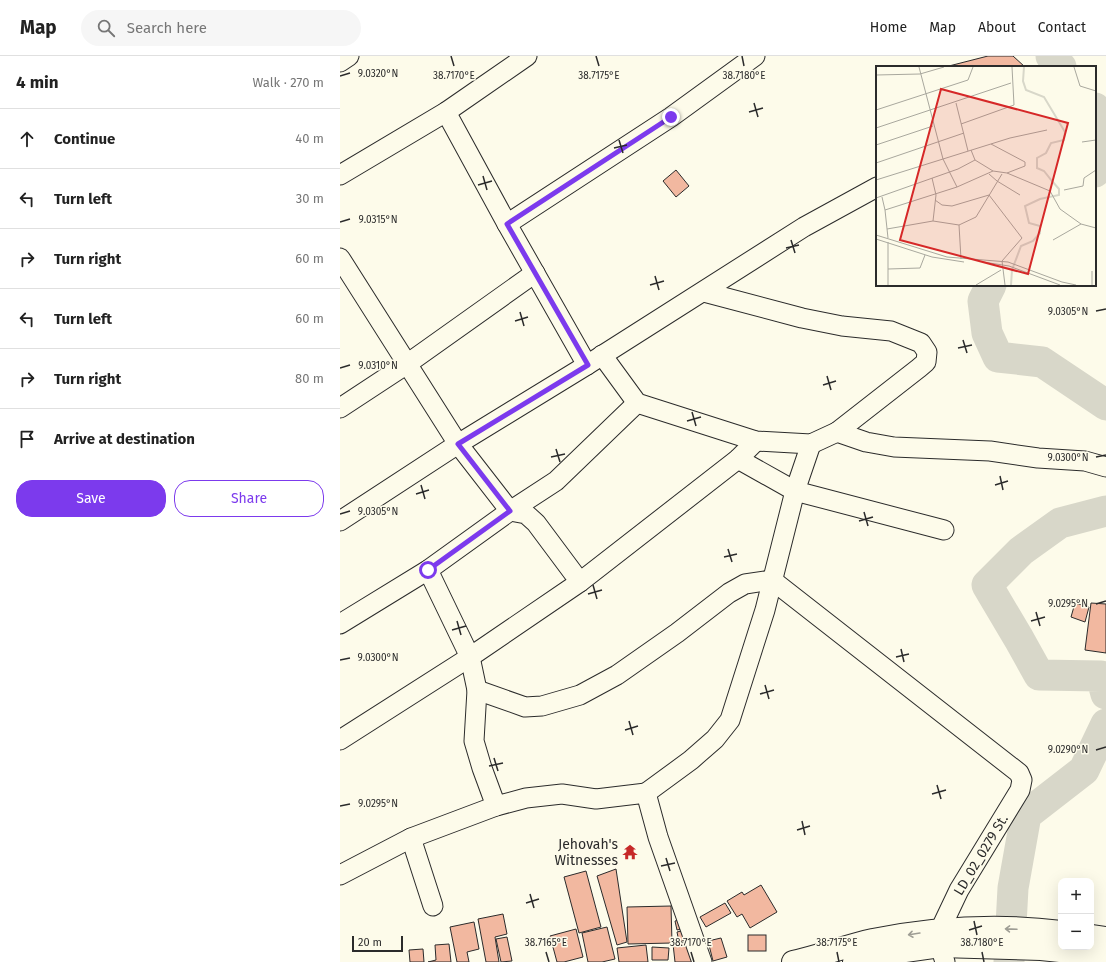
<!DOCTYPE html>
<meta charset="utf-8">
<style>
body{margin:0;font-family:"Fira Sans",sans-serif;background:#f6f6f6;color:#222}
.controls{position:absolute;right:12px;bottom:12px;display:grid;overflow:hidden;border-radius:8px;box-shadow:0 4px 16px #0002}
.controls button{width:36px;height:36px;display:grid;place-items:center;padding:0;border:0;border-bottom:1px solid #e0e0e0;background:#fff;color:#222;font:20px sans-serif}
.scale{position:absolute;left:12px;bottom:10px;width:51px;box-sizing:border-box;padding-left:4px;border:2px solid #2b2b2b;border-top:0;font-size:11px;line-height:14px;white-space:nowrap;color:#2b2b2b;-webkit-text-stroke:3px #fdfbea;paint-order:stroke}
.stop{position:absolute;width:12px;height:12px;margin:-9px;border:3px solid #7c3aed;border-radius:50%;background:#fff}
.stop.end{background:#7c3aed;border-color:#fff;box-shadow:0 1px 4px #0008}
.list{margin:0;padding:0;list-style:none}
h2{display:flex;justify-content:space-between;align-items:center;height:52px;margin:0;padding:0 16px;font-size:17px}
h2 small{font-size:13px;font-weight:400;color:#767676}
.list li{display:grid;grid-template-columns:26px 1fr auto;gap:12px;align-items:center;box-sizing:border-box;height:60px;padding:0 16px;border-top:1px solid #e0e0e0}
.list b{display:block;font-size:15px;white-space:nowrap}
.list em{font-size:13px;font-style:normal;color:#767676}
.actions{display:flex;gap:8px;padding:12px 16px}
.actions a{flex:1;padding:9px 0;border:1px solid #7c3aed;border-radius:16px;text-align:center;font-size:14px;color:#7c3aed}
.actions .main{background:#7c3aed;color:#fff}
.icon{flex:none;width:22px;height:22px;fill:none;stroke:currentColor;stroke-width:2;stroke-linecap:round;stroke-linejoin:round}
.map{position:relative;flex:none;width:766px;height:906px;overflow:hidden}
header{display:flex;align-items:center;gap:24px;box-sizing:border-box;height:56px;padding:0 20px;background:#fff;border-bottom:1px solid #e0e0e0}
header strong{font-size:19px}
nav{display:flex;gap:22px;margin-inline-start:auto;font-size:14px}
.search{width:280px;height:36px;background:#f6f6f6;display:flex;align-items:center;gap:10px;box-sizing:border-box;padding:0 14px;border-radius:22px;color:#767676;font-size:15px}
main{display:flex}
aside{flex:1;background:#fff}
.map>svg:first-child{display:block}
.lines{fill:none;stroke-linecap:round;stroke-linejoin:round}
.river{stroke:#d8d7c9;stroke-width:31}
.building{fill:#f2b8a0;stroke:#2b2b2b}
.minor-casing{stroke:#2b2b2b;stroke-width:21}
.major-casing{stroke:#2b2b2b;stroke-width:24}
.minor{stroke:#fdfbea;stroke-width:19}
.major{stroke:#fdfbea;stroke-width:22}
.oneway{stroke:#9e9d94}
.route{stroke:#7c3aed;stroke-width:5}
.ticks{fill:none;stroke:#2b2b2b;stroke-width:1.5}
.labels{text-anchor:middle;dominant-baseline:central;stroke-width:3;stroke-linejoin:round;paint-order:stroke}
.poi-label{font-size:14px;fill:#2b2b2b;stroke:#fdfbea;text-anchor:end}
.street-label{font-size:14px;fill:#2b2b2b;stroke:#fdfbea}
.inset-river{fill:none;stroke:#d8d7c9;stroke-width:2}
.inset-road{fill:none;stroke:#a9a89e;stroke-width:1}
.view{fill:#d62828;fill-opacity:0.15;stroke:#d62828;stroke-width:2}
.inset-edge{fill:none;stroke:#2b2b2b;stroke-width:2}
.ticks-label{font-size:10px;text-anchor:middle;fill:#2b2b2b;stroke:#fdfbea;stroke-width:3;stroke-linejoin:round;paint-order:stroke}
</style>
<header>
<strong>Map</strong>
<div class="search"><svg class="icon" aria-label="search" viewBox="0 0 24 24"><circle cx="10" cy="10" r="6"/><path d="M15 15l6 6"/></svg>Search here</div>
<nav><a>Home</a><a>Map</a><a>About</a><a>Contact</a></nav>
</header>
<main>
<aside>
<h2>4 min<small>Walk · 270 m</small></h2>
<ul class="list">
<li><svg class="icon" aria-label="ahead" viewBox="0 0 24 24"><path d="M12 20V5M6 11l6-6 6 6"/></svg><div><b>Continue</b></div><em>40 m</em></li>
<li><svg class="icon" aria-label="left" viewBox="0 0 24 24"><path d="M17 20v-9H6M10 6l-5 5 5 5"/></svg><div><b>Turn left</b></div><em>30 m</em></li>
<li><svg class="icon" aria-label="right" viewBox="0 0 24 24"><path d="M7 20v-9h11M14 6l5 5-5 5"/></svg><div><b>Turn right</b></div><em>60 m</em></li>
<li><svg class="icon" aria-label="left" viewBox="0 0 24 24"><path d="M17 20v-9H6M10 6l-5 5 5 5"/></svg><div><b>Turn left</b></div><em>60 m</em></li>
<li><svg class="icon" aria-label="right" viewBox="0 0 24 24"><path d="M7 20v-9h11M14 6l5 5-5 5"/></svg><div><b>Turn right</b></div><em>80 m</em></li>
<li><svg class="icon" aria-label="arrive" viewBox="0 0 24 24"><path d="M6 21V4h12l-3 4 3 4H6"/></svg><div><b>Arrive at destination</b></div></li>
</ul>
<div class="actions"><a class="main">Save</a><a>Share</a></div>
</aside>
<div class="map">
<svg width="766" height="906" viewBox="0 0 766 906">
<rect width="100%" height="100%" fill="#fdfbea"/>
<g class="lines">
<!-- river -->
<g class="river">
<polyline points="711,0 721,11"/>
<polyline points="755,52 760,58 766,93"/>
<polyline points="755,116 766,107"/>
<polyline points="651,229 643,245 647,277 658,301 702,306 766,349"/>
<polyline points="766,455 720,467 681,495 647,529 679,583 699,619 761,620 766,638"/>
<polyline points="669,906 673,832 686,759 744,714 766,668"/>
</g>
</g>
<!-- building -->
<g class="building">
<polygon points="648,0 673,0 685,11 605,11"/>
<polygon points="336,114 349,130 336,141 323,125"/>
<polygon points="735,547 749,551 745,566 731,561"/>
<polygon points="751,547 766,548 766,597 745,594"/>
<polygon points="276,813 287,886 277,889 257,820"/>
<polygon points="246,815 261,871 239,877 224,821"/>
<polygon points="421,829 437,856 410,872 402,858 397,861 387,845 402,836 404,839"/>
<polygon points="385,847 391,857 366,871 360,861"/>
<polygon points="331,850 332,887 288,888 287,851"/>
<polygon points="163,858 167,878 155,881 159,906 146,906 138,863"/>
<polygon points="343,863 345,872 337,874 335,865"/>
<polygon points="134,866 139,893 127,896 129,906 117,906 110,871"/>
<polygon points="267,871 275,903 262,906 248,906 242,877"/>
<polygon points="236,873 243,901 224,906 217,906 210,880"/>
<polygon points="345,874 348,883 339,886 337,876"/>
<rect x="408" y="879" width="18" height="16"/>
<polygon points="167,881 172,905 161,906 156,883"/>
<polygon points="381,882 387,901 373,905 368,885"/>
<polygon points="351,886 353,906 335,906 333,888"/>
<polygon points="109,888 111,906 88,906 96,904 95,889"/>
<polygon points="306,889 308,906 279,906 277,892"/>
<polygon points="312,891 329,892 328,904 312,904"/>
<polygon points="83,893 84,906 70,906 69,894"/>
</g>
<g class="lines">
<!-- minor casing -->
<g class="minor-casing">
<g id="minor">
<polyline points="0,6 9,0"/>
<polyline points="106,56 167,168 247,309"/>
<polyline points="0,119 106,56 187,0"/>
<polyline points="167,168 331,61 415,0"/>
<polyline points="0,202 118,388 170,455 186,458 196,467 240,526 130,601 0,684"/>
<polyline points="364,236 462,262 502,270 551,275 581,287 587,296 586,306 579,312 497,376"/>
<polyline points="262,299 297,347 416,385 471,388 497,376 526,386 554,391 650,395 698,402 745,405 766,411"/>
<polyline points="0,352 67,308 195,217"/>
<polyline points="398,403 455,435 604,474"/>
<polyline points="0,465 118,388 247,309 464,171 537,131"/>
<polyline points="88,514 130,601 137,634 134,685 142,712 156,750"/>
<polyline points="240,526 398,403 416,385"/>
<polyline points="0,568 88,514 170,455 216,425 297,347"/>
<polyline points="137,634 185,651 202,650 240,639 277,619 337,577 389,537 405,528 432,524 679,717 682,724 680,734 619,834 600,874 600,890 605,906"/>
<polyline points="306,737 351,704 375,683 390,664 425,554 455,435 471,388"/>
<polyline points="71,782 93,850"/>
<polyline points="0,819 71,782 156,750 186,742 222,738 256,743 306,737 318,781 362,906"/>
</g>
</g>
<!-- major casing -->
<g class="major-casing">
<g id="major">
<polyline points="751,880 766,882"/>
<path d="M453,906C480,900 506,890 533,884C595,872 658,868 721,876"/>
<polyline points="514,906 545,898 600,890 701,893 766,900"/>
</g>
</g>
<!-- minor -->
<use href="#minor" class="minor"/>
<!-- major -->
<use href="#major" class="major"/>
</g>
<!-- one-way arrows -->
<defs><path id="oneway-shaft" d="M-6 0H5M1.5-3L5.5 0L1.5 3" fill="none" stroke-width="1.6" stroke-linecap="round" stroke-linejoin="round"/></defs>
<g class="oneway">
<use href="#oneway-shaft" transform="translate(671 873) rotate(-178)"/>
<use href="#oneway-shaft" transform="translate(574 878) rotate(171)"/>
</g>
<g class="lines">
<!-- route -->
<polyline class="route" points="88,514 170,455 118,388 248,309 167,168 331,61"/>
</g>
<!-- ticks -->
<path class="ticks" d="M111,0L114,10M256,0L259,10M402,0L404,10M0,20L10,17M414,47L418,61M409,56L423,52M279,84L283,97M274,92L287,89M143,120L147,134M138,129L152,125M0,166L10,163M451,184L455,197M446,192L459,189M315,220L319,234M310,229L324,225M756,255L766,253M180,256L184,270M175,265L188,261M623,284L627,297M618,292L632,289M0,312L10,309M487,320L491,334M483,329L496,325M352,356L356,370M347,365L361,361M216,393L220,406M211,401L225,398M756,401L766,399M660,420L663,434M81,429L85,443M655,429L668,425M76,438L89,434M524,456L528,470M0,458L10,455M519,465L533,461M388,493L392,506M384,501L397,498M253,529L257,543M248,538L262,534M756,548L766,545M696,556L700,570M117,565L121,579M691,565L705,561M112,574L126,570M561,593L564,606M556,601L569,598M0,604L10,602M425,629L429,643M420,638L434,634M289,665L293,679M285,674L298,670M756,694L766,691M154,702L158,715M149,710L163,707M597,729L601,743M592,738L606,734M0,750L10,748M462,765L465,779M457,774L470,770M326,802L330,815M321,810L335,807M190,838L194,852M186,847L199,843M634,865L637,879M629,874L642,870M206,896L209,906M351,896L354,906M497,896L499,906M642,896L644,906"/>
<!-- icons -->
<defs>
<g id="temple-bare" transform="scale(1.2)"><path d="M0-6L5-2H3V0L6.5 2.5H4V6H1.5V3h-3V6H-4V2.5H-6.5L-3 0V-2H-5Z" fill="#c62828" stroke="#fdfbea" stroke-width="2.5" paint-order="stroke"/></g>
</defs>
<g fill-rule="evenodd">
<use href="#temple-bare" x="290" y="796"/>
</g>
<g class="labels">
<!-- poi labels -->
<g class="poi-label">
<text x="278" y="788">Jehovah's<tspan x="278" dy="16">Witnesses</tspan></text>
</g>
<!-- street labels -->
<g class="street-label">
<text transform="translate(641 799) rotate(-59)">LD_02_0279 St.</text>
</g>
</g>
<!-- overview -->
<g transform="translate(536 10)">
<rect width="220" height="220" fill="#fdfbea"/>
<path class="inset-river" d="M135,219L136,204L145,180L157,175L164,167V160L153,157L149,140L164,133L183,129V123L176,115L168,105L161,102V92L170,87L175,77L188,74L189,66L168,31L150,24L147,15L148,1"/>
<path class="inset-road" d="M198,1L204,20L220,25M0,9L44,8L68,1M80,37L92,85M0,44L92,14L97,1M85,58L138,39L136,1M0,62L135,17M206,76L220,74M115,78L149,96V100L131,107M0,79L57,60M95,84L99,94L117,105L131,107L174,125L184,143L205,158M0,97L88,67M113,108L121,115L144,129M56,112L60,129L57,155M0,114L134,72L171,64M81,121L117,105M188,124L207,120L208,112L220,104M113,129L146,172L126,195L129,219M6,131L9,144M0,132L82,103L99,94M59,134L66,139L76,140L113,129M83,159L100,151L126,108M11,163L57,155L83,159L85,193M0,169L71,191L132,196L186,216L200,219M12,172L9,144L81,121L67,93L43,1M0,173L56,191L88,196M177,174L205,158L220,162M107,196L133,200L184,219M12,203L44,202L49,189M12,219V176M100,219L125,204M216,219V205"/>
<path class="view" d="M65,23L192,57L152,208L24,174Z"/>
<rect width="220" height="220" class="inset-edge"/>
</g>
<g class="ticks-label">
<text x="38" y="21">9.0320°N</text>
<text x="114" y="23">38.7170°E</text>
<text x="259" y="23">38.7175°E</text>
<text x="404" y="23">38.7180°E</text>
<text x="38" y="167">9.0315°N</text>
<text x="728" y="259">9.0305°N</text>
<text x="38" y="313">9.0310°N</text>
<text x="728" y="405">9.0300°N</text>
<text x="38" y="459">9.0305°N</text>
<text x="728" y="551">9.0295°N</text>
<text x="38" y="605">9.0300°N</text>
<text x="728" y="697">9.0290°N</text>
<text x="38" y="751">9.0295°N</text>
<text x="206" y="890">38.7165°E</text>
<text x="351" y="890">38.7170°E</text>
<text x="497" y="890">38.7175°E</text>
<text x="642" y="890">38.7180°E</text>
</g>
</svg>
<div class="controls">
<button>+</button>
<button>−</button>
</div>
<div class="scale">20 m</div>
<div class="stop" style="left:88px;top:514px"></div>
<div class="stop end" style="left:331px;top:61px"></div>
</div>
</main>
